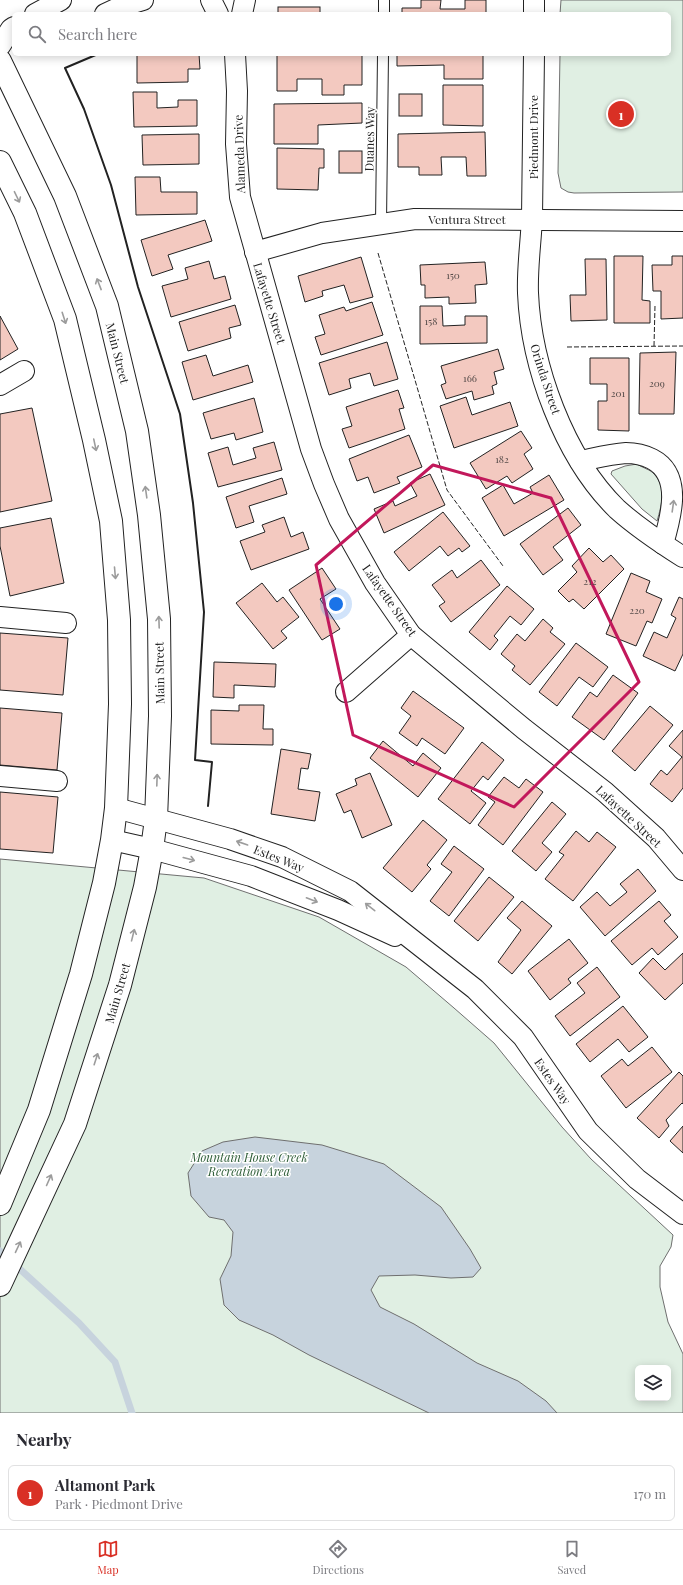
<!DOCTYPE html>
<meta charset="utf-8">
<style>
body{margin:0;font-family:"Playfair Display",serif;background:#f2f2f3;color:#2b2b33}
.controls{position:absolute;right:12px;bottom:12px;display:grid;overflow:hidden;border-radius:6px;box-shadow:0 2px 10px #0003}
.controls button{width:36px;height:36px;display:grid;place-items:center;padding:0;border:0;border-bottom:1px solid #e1e1e2;background:#fff;color:#2b2b33;font:20px sans-serif}
.you{position:absolute;left:336px;top:604px;width:14px;height:14px;margin:-10px;border:3px solid #fff;border-radius:50%;background:#1a73e8;box-shadow:0 0 0 6px #1a73e833}
.badge{display:grid;place-items:center;width:26px;height:26px;border-radius:50%;background:#d93025;color:#fff;font-size:13px;font-weight:700}
.pin{position:absolute;translate:-50% -50%;border:2px solid #fff;box-shadow:0 1px 4px #0006}
.list{margin:0;padding:0;list-style:none}
h2{display:flex;justify-content:space-between;align-items:center;height:52px;margin:0;padding:0 16px;font-size:17px}
h2 small{font-size:13px;font-weight:400;color:#7c7c81}
.list li{display:grid;grid-template-columns:26px 1fr auto;gap:12px;align-items:center;box-sizing:border-box;height:56px;margin:0 8px 8px;padding:0 8px;border:1px solid #e1e1e2;border-radius:6px}
.list b{display:block;font-size:15px;white-space:nowrap}
.list p{margin:0;font-size:13px;white-space:nowrap;color:#7c7c81}
.list em{font-size:13px;font-style:normal;color:#7c7c81}
.icon{flex:none;width:22px;height:22px;fill:none;stroke:currentColor;stroke-width:2;stroke-linecap:round;stroke-linejoin:round}
.map{position:relative;flex:none;width:683px;height:1413px;overflow:hidden}
.search{position:absolute;background:#fff;box-shadow:0 2px 10px #0003;left:12px;right:12px;top:12px;height:44px;display:flex;align-items:center;gap:10px;box-sizing:border-box;padding:0 14px;border-radius:6px;color:#7c7c81;font-size:15px}
.sheet{height:116px;background:#fff}
nav{display:flex;justify-content:space-around;align-items:center;box-sizing:border-box;height:56px;border-top:1px solid #e1e1e2;background:#fff;font-size:11px;color:#7c7c81}
nav a{display:grid;justify-items:center;gap:2px}
nav .on{color:#d93025}
.map>svg:first-child{display:block}
.green{fill:#e0efe3;stroke:#6f6f6f;fill-rule:evenodd}
.water{fill:#c7d3dd;stroke:#6f6f6f}
.lines{fill:none;stroke-linecap:round;stroke-linejoin:round}
.stream{stroke:#c7d3dd;stroke-width:7}
.building{fill:#f3c9c0;stroke:#222}
.service-casing{stroke:#222;stroke-width:12}
.minor-casing{stroke:#222;stroke-width:22}
.tertiary-casing{stroke:#222;stroke-width:24}
.service{stroke:#fff;stroke-width:10}
.minor{stroke:#fff;stroke-width:20}
.tertiary{stroke:#fff;stroke-width:22}
.fence{stroke:#222;stroke-width:1;stroke-dasharray:5 2;stroke-linecap:butt}
.wall{stroke:#222;stroke-width:2}
.oneway{stroke:#9c9c9c}
.marked{fill:none;stroke:#c2185b;stroke-width:3;stroke-linejoin:round}
.labels{text-anchor:middle;dominant-baseline:central;stroke-width:3;stroke-linejoin:round;paint-order:stroke}
.number-label{font-size:10px;fill:#564c4a}
.street-label{font-size:12px;fill:#222;stroke:#fff}
.park-label{font-size:12px;font-style:italic;fill:#2f5e38;stroke:#fff}
</style>
<div class="map">
<svg width="683" height="1413" viewBox="0 0 683 1413">
<rect width="100%" height="100%" fill="#fff"/>
<!-- green -->
<g class="green">
<polygon points="561,0 683,0 683,192 574,193 568,192 561,188 558,173 560,54 669,54 669,14 560,14"/>
<path d="M637,464C641,467 648,469 652,472C667,485 662,504 657,521L642,509L611,474L612,471L625,466Z"/>
<path d="M0,859L204,878L319,917L406,967L454,1008L494,1043L562,1127L591,1159L673,1235L671,1247L660,1266V1287L668,1322L683,1354V1413H0ZM638,1368H668V1398H638Z"/>
</g>
<!-- water -->
<polygon class="water" points="255,1137 322,1145 384,1164 441,1207 470,1249 481,1268 473,1277 451,1278 415,1275 379,1276 371,1290 380,1307 414,1324 477,1363 518,1381 546,1401 557,1413 429,1413 309,1355 273,1335 239,1320 224,1305 220,1279 231,1256 233,1232 224,1220 209,1217 191,1196 188,1173 202,1151 223,1142"/>
<g class="lines">
<!-- stream -->
<polyline class="stream" points="0,1251 79,1323 115,1362 132,1413"/>
</g>
<!-- building -->
<g class="building">
<polygon points="421,0 441,0 440,9 465,9 465,0 486,0 486,14 402,14 402,8 421,8"/>
<rect x="278" y="7" width="42" height="7"/>
<polygon points="137,54 199,54 200,69 188,69 188,82 137,83"/>
<polygon points="397,54 483,54 483,79 444,79 444,65 397,66"/>
<polygon points="277,55 362,55 362,85 344,85 344,95 322,95 322,79 297,79 297,91 277,91"/>
<polygon points="443,85 483,85 483,126 443,125"/>
<polygon points="133,92 157,92 157,108 178,107 178,100 197,100 197,126 134,127"/>
<rect x="399" y="94" width="23" height="22"/>
<polygon points="362,103 362,123 318,125 318,144 274,144 274,104"/>
<polygon points="485,132 486,176 467,176 466,157 441,157 442,175 419,175 419,167 398,167 398,134"/>
<polygon points="199,134 199,164 143,165 142,135"/>
<polygon points="277,148 324,149 324,168 319,168 318,190 277,189"/>
<rect x="339" y="151" width="23" height="22"/>
<polygon points="135,177 160,177 161,192 197,192 197,214 136,215"/>
<polygon points="205,220 212,241 168,255 173,269 152,276 141,240"/>
<polygon points="614,256 643,256 642,300 650,301 650,323 614,323"/>
<polygon points="672,256 683,256 683,318 661,319 661,291 653,291 652,265 672,265"/>
<polygon points="361,257 373,297 350,303 344,285 322,291 323,296 305,302 298,276"/>
<polygon points="585,259 606,259 607,320 571,321 570,295 586,295"/>
<polygon points="209,261 214,279 225,276 231,299 171,317 162,286 188,279 185,268"/>
<polygon points="485,262 487,284 475,285 476,303 449,304 449,297 425,298 425,285 421,285 420,265"/>
<polygon points="372,302 383,335 321,355 315,337 325,334 319,315 344,307 346,311"/>
<polygon points="235,305 241,325 229,328 231,338 188,351 179,322"/>
<polygon points="420,306 442,306 443,326 465,325 465,316 487,316 487,343 420,344"/>
<polygon points="0,316 18,349 0,360"/>
<polygon points="387,342 398,379 374,386 370,373 349,379 351,388 329,395 319,363"/>
<polygon points="498,349 504,369 494,372 497,384 492,386 494,394 474,400 472,391 446,399 441,385 446,383 441,366"/>
<polygon points="676,352 674,414 639,414 640,353"/>
<polygon points="206,355 213,376 248,365 253,382 193,400 182,362"/>
<polygon points="590,358 629,358 629,431 598,430 598,401 607,401 607,384 590,384"/>
<polygon points="398,390 404,408 399,409 405,429 349,448 342,429 352,426 346,407"/>
<polygon points="466,397 472,415 510,402 518,426 454,448 440,406"/>
<polygon points="254,398 263,432 236,440 234,433 211,439 203,413"/>
<polygon points="32,408 52,501 0,512 0,414"/>
<polygon points="521,431 532,448 524,454 533,469 512,483 507,476 486,489 470,463"/>
<polygon points="409,435 422,467 397,477 400,483 374,493 368,477 357,481 349,459"/>
<polygon points="274,442 282,470 218,487 208,453 228,447 233,465 256,458 253,448"/>
<polygon points="430,474 445,505 384,533 374,509 393,501 395,506 417,496 410,483"/>
<polygon points="549,475 564,500 504,536 482,498 503,485 514,504 533,493 530,487"/>
<polygon points="282,478 287,494 249,506 254,522 236,528 226,497"/>
<polygon points="568,508 581,525 553,547 563,560 543,575 520,544"/>
<polygon points="443,512 470,546 462,552 459,548 448,556 440,546 409,571 394,552"/>
<polygon points="284,517 291,537 303,532 309,549 251,570 240,541 265,532 262,525"/>
<polygon points="51,518 64,583 10,596 0,546 0,528"/>
<polygon points="589,548 603,562 611,555 624,569 584,609 573,599 569,602 558,591 577,572 572,566"/>
<polygon points="481,560 500,585 451,622 439,606 445,602 432,585 452,570 457,578"/>
<polygon points="322,568 336,589 320,599 340,629 322,640 289,590"/>
<polygon points="631,573 650,581 646,592 662,599 652,623 647,621 636,646 606,634"/>
<polygon points="262,583 277,602 283,597 299,617 281,631 287,638 273,649 236,603"/>
<polygon points="507,586 534,609 521,625 510,616 494,636 498,640 490,650 469,632"/>
<polygon points="679,597 683,599 683,654 675,671 643,656 654,632 667,638 676,618 671,615"/>
<polygon points="543,619 553,628 550,632 565,644 530,685 512,670 515,666 501,654 517,634 525,641"/>
<polygon points="0,633 68,638 63,695 0,690"/>
<polygon points="576,643 608,667 593,687 579,677 557,706 539,692"/>
<polygon points="214,662 276,664 275,687 234,685 234,698 213,697"/>
<polygon points="613,675 638,693 604,740 572,717 590,692 597,697"/>
<polygon points="413,691 464,728 445,754 422,738 417,746 399,733 411,716 401,708"/>
<polygon points="239,705 264,705 263,729 273,729 273,745 211,744 211,710 239,711"/>
<polygon points="650,706 673,725 635,771 612,751"/>
<polygon points="0,708 62,713 57,770 0,765"/>
<polygon points="683,730 683,788 672,802 650,784 661,770 667,775 682,757 669,746"/>
<polygon points="383,741 413,766 423,753 441,768 418,797 370,758"/>
<polygon points="482,742 504,760 488,780 483,776 471,791 486,803 470,824 438,799"/>
<polygon points="281,749 311,754 308,769 301,768 298,789 320,792 315,821 271,814"/>
<polygon points="370,773 392,825 362,838 351,810 344,813 336,794 357,785 355,779"/>
<polygon points="504,777 519,788 526,779 543,792 503,845 478,825 495,802 488,797"/>
<polygon points="0,792 58,797 53,853 0,849"/>
<polygon points="552,802 566,814 542,843 552,852 536,871 512,851"/>
<polygon points="423,820 447,840 427,865 431,869 412,892 383,868"/>
<polygon points="576,831 589,842 597,832 616,847 573,901 545,879 564,855 559,852"/>
<polygon points="454,846 484,869 449,916 430,901 452,872 441,864"/>
<polygon points="638,869 656,891 605,936 580,907 597,892 610,906 627,892 620,884"/>
<polygon points="489,877 514,897 478,941 454,921"/>
<polygon points="522,901 552,926 512,974 498,962 521,930 507,918"/>
<polygon points="659,901 671,915 664,921 678,937 658,955 652,948 632,965 611,941"/>
<polygon points="569,939 588,963 568,979 571,983 550,1000 528,971"/>
<polygon points="683,953 683,983 665,1000 639,973 653,958 665,970"/>
<polygon points="597,967 620,997 570,1036 555,1016 585,993 577,983"/>
<polygon points="623,1006 648,1037 629,1052 618,1039 590,1062 576,1044"/>
<polygon points="652,1047 672,1072 626,1108 601,1076 622,1059 628,1066"/>
<polygon points="679,1072 683,1076 683,1104 682,1103 666,1120 669,1126 659,1138 637,1118"/>
<polygon points="683,1126 683,1153 670,1141"/>
</g>
<g class="lines">
<!-- service casing -->
<g class="service-casing">
<g id="service">
<polyline points="384,14 384,0"/>
<polyline points="381,223 383,54"/>
</g>
</g>
<!-- minor casing -->
<g class="minor-casing">
<g id="minor">
<polyline points="211,0 218,14"/>
<polyline points="35,14 61,0"/>
<polyline points="105,14 120,7 143,0"/>
<polyline points="242,14 245,0"/>
<polyline points="534,14 534,0"/>
<polyline points="0,46 11,29 14,27"/>
<polyline points="235,54 237,91 236,144 240,197 311,449 324,484 339,519 375,583 411,635 524,729 605,792 656,838 683,870"/>
<path d="M534,54C533,108 533,163 532,217C531,242 527,268 528,293C531,366 564,457 617,509C637,527 661,543 683,557"/>
<polyline points="255,252 322,233 415,219 683,221"/>
<polyline points="0,385 24,371"/>
<path d="M580,461C595,458 611,454 626,453C636,453 644,455 652,459C683,475 671,517 663,544"/>
<polyline points="0,617 66,623"/>
<polyline points="346,692 411,635"/>
<polyline points="0,776 57,781"/>
<polyline points="116,808 230,839 282,857 350,891 475,989 523,1037 588,1131 637,1179 683,1214"/>
<polyline points="112,840 152,849 251,876 338,910 395,936"/>
</g>
</g>
<!-- tertiary casing -->
<g class="tertiary-casing">
<g id="tertiary">
<polyline points="0,61 65,196 107,306 137,431 149,515 159,619 160,716 156,819 152,849 145,887 120,985 75,1124 0,1285"/>
<polyline points="0,162 25,213 65,319 94,440 111,521 119,620 120,704 116,808 112,840 104,883 81,974 39,1110 0,1204"/>
</g>
</g>
<!-- service -->
<use href="#service" class="service"/>
<!-- minor -->
<use href="#minor" class="minor"/>
<!-- tertiary -->
<use href="#tertiary" class="tertiary"/>
<!-- fence -->
<g class="fence">
<polyline points="378,253 447,490 503,566"/>
<polyline points="654,346 655,306"/>
<polyline points="567,347 683,346"/>
</g>
<!-- wall -->
<polyline class="wall" points="98,54 65,68 84,109 111,185 138,287 180,414 193,503 204,612 195,760 212,762 208,806"/>
</g>
<!-- one-way arrows -->
<defs><path id="oneway-shaft" d="M-6 0H5M1.5-3L5.5 0L1.5 3" fill="none" stroke-width="1.6" stroke-linecap="round" stroke-linejoin="round"/></defs>
<g class="oneway">
<use href="#oneway-shaft" transform="translate(17 197) rotate(64)"/>
<use href="#oneway-shaft" transform="translate(99 284) rotate(-111)"/>
<use href="#oneway-shaft" transform="translate(64 318) rotate(72)"/>
<use href="#oneway-shaft" transform="translate(95 445) rotate(78)"/>
<use href="#oneway-shaft" transform="translate(146 492) rotate(-98)"/>
<use href="#oneway-shaft" transform="translate(673 506) rotate(-82)"/>
<use href="#oneway-shaft" transform="translate(115 573) rotate(85)"/>
<use href="#oneway-shaft" transform="translate(159 622) rotate(-92)"/>
<use href="#oneway-shaft" transform="translate(157 780) rotate(-88)"/>
<use href="#oneway-shaft" transform="translate(242 843) rotate(-161)"/>
<use href="#oneway-shaft" transform="translate(189 859) rotate(15)"/>
<use href="#oneway-shaft" transform="translate(312 900) rotate(21)"/>
<use href="#oneway-shaft" transform="translate(370 907) rotate(-142)"/>
<use href="#oneway-shaft" transform="translate(133 935) rotate(-76)"/>
<use href="#oneway-shaft" transform="translate(96 1059) rotate(-72)"/>
<use href="#oneway-shaft" transform="translate(49 1180) rotate(-66)"/>
<use href="#oneway-shaft" transform="translate(18 1247) rotate(-65)"/>
</g>
<!-- marked area -->
<path class="marked" d="M433,465L551,498L639,682L514,807L353,735L316,565Z"/>
<g class="labels">
<!-- number labels -->
<g class="number-label">
<text x="453" y="275">150</text>
<text x="431" y="321">158</text>
<text x="470" y="378">166</text>
<text x="657" y="383">209</text>
<text x="618" y="393">201</text>
<text x="502" y="459">182</text>
<text x="590" y="581">212</text>
<text x="637" y="610">220</text>
</g>
<!-- street labels -->
<g class="street-label">
<text transform="translate(533 137) rotate(-90)">Piedmont Drive</text>
<text transform="translate(369 139) rotate(-89)">Duanes Way</text>
<text transform="translate(239 154) rotate(-92)">Alameda Drive</text>
<text x="467" y="219">Ventura Street</text>
<text transform="translate(270 303) rotate(73)">Lafayette Street</text>
<text transform="translate(118 353) rotate(76)">Main Street</text>
<text transform="translate(546 379) rotate(72)">Orinda Street</text>
<text transform="translate(390 600) rotate(55)">Lafayette Street</text>
<text transform="translate(159 673) rotate(-91)">Main Street</text>
<text transform="translate(629 816) rotate(43)">Lafayette Street</text>
<text transform="translate(279 858) rotate(22)">Estes Way</text>
<text transform="translate(117 993) rotate(-74)">Main Street</text>
<text transform="translate(553 1081) rotate(55)">Estes Way</text>
</g>
<!-- park labels -->
<g class="park-label">
<text x="249" y="1157">Mountain House Creek<tspan x="249" dy="14">Recreation Area</tspan></text>
</g>
</g>
</svg>
<div class="controls">
<button><svg class="icon" aria-label="layers" viewBox="0 0 24 24"><path d="M12 4l9 5-9 5-9-5zM3 14l9 5 9-5"/></svg></button>
</div>
<div class="you"></div>
<div class="pin badge" style="left:621px;top:114px">1</div>
<div class="search"><svg class="icon" aria-label="search" viewBox="0 0 24 24"><circle cx="10" cy="10" r="6"/><path d="M15 15l6 6"/></svg>Search here</div>
</div>
<section class="sheet">
<h2>Nearby<small></small></h2>
<ul class="list">
<li><span class="badge">1</span><div><b>Altamont Park</b><p>Park · Piedmont Drive</p></div><em>170 m</em></li>
</ul>
</section>
<nav>
<a class="on"><svg class="icon" aria-label="map" viewBox="0 0 24 24"><path d="M3 6l6-2 6 2 6-2v14l-6 2-6-2-6 2zM9 4v14M15 6v14"/></svg>Map</a>
<a><svg class="icon" aria-label="directions" viewBox="0 0 24 24"><path d="M12 3l9 9-9 9-9-9zM9 14v-3h6M13 9l2 2-2 2"/></svg>Directions</a>
<a><svg class="icon" aria-label="saved" viewBox="0 0 24 24"><path d="M7 4h10v16l-5-4-5 4z"/></svg>Saved</a>
</nav>
